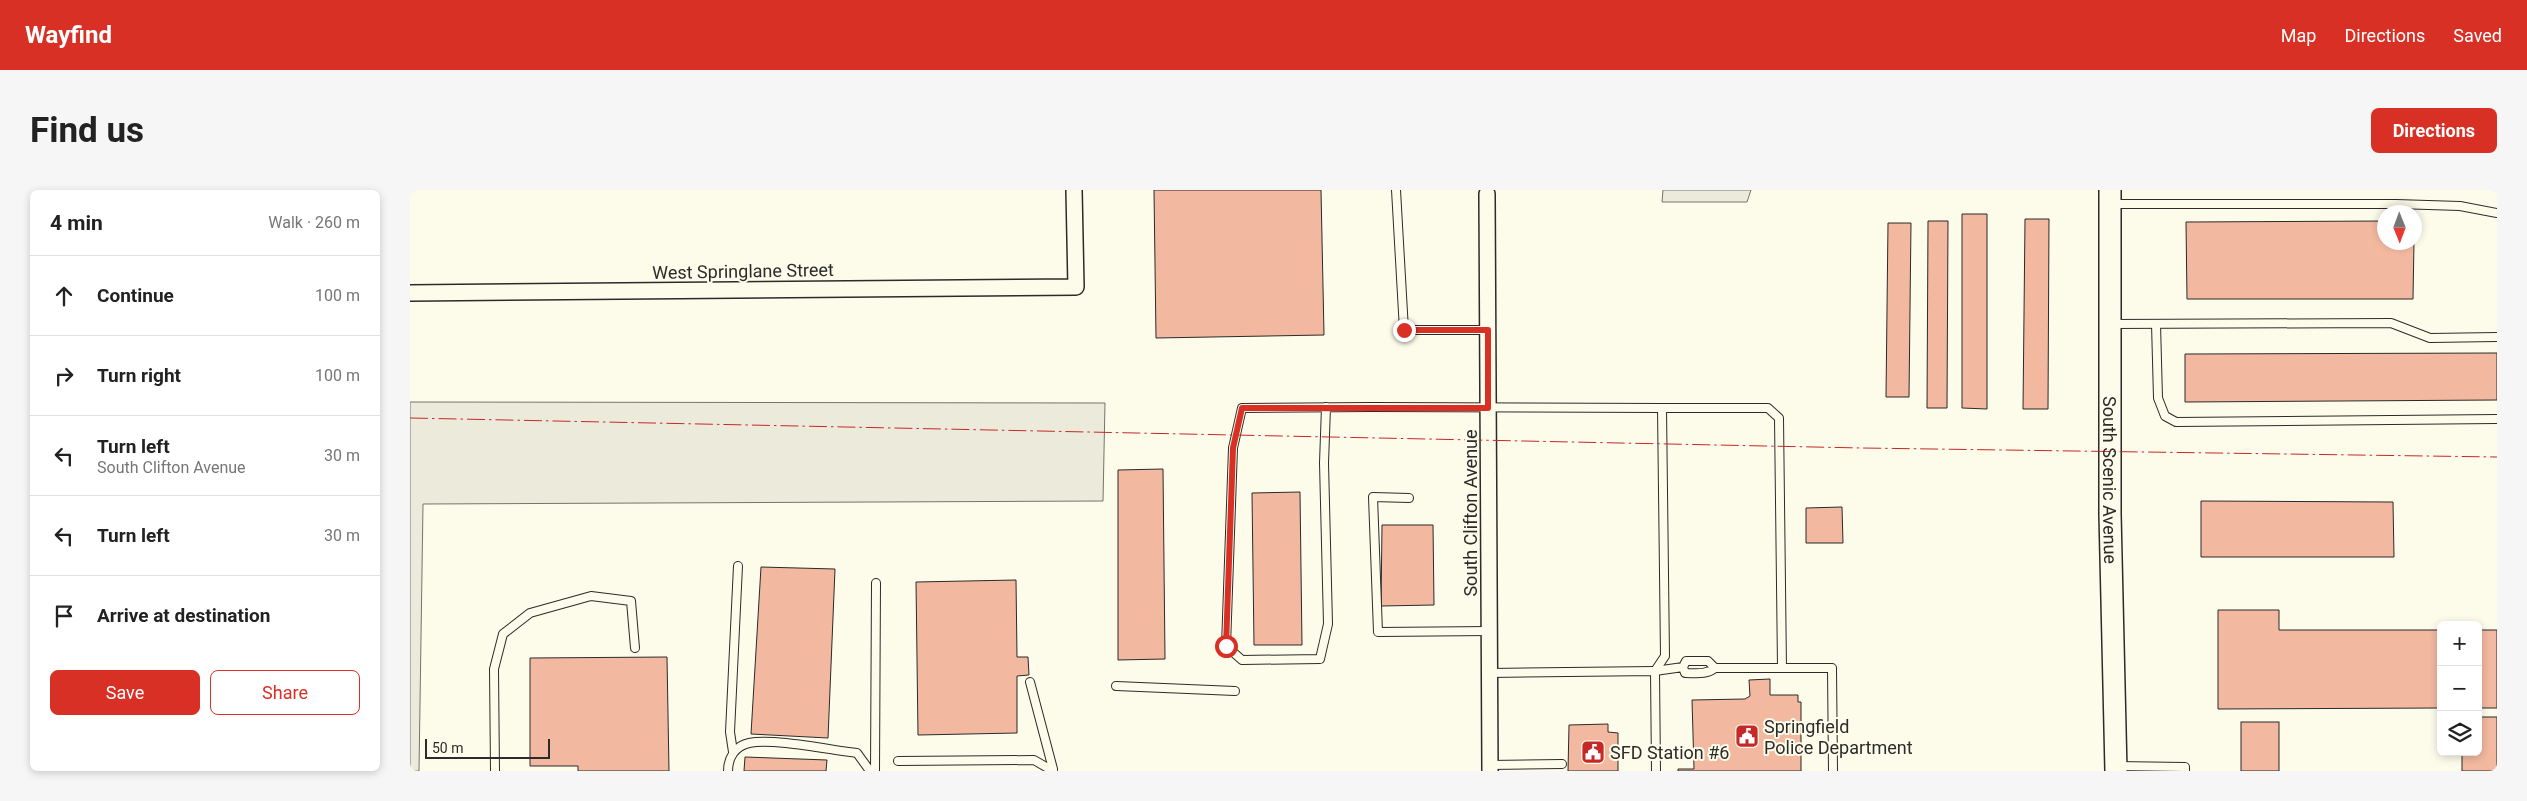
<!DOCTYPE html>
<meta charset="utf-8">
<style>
body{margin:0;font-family:Roboto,sans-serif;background:#f6f6f6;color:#222}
.controls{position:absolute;right:15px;bottom:15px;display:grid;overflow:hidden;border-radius:8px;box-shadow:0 2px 8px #0003}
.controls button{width:45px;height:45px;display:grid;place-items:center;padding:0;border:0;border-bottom:1px solid #e0e0e0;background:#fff;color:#222;font:25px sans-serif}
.compass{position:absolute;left:1967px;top:15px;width:45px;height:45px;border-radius:50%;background:#fff;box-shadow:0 2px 8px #0003;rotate:179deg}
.scale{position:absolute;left:15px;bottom:12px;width:125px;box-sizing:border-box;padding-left:5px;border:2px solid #2b2b2b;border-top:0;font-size:14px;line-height:18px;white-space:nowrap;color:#2b2b2b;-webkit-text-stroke:4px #fdfbea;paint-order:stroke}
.stop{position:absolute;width:15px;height:15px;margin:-11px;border:4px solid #d93025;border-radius:50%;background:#fff}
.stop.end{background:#d93025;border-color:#fff;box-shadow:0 1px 5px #0008}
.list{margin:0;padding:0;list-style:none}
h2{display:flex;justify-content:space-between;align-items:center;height:65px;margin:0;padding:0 20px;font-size:21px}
h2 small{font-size:16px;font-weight:400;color:#767676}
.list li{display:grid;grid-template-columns:32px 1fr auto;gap:15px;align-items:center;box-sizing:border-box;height:80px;padding:0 20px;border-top:1px solid #e0e0e0}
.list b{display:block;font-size:19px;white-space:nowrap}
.list p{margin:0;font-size:16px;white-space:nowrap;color:#767676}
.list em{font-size:16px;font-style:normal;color:#767676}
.actions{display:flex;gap:10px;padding:15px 20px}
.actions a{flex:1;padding:11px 0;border:1px solid #d93025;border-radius:8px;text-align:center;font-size:18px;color:#d93025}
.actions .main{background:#d93025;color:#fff}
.icon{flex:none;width:28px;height:28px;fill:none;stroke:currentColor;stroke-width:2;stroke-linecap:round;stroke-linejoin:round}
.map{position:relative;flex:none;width:2087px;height:581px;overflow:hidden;border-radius:8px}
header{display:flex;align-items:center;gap:30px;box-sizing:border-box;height:70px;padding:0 25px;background:#d93025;color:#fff}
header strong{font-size:24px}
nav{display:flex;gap:28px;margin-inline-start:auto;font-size:18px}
.intro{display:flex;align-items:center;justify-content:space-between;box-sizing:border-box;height:120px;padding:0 30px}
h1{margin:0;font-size:35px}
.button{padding:12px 22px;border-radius:8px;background:#d93025;color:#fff;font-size:18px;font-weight:700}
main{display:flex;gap:30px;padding:0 30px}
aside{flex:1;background:#fff;border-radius:8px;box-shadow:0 2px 8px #0003}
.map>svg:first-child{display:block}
.green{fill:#ecebdb;stroke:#74746e}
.building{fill:#f2b8a0;stroke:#2b2b2b}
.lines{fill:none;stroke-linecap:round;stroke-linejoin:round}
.service-casing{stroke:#2b2b2b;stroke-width:10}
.minor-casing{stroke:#2b2b2b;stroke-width:18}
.secondary-casing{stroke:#2b2b2b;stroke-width:24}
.service{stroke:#fdfbea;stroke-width:8}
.minor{stroke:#fdfbea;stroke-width:15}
.secondary{stroke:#fdfbea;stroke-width:21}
.power{stroke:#c62828;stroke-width:1;stroke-dasharray:18 4 2.5 4;stroke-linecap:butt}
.route{stroke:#d93025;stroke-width:6}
.labels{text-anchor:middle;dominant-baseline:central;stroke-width:4;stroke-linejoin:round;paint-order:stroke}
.street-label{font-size:18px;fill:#2b2b2b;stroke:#fdfbea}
.poi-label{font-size:18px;fill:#2b2b2b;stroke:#fdfbea;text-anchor:start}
</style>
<header>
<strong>Wayfind</strong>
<nav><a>Map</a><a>Directions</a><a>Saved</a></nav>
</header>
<div class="intro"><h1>Find us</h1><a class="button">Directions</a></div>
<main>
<aside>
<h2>4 min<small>Walk · 260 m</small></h2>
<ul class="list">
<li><svg class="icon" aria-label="ahead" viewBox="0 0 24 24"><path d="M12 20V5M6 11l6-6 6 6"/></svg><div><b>Continue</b></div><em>100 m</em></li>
<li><svg class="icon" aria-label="right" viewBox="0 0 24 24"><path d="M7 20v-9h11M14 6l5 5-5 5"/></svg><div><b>Turn right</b></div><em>100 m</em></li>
<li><svg class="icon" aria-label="left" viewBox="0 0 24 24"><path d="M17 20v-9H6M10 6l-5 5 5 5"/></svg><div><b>Turn left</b><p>South Clifton Avenue</p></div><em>30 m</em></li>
<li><svg class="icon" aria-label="left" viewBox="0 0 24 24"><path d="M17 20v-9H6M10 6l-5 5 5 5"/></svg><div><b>Turn left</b></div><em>30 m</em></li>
<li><svg class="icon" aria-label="arrive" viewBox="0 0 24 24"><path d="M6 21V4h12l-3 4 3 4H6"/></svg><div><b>Arrive at destination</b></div></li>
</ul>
<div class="actions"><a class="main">Save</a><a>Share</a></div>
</aside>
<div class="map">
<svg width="2087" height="581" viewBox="0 0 2087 581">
<rect width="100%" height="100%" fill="#fdfbea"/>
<!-- green -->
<g class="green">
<polygon points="1253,0 1341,0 1337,12 1252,12"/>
<polygon points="0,212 695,213 693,311 13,314 9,581 0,581"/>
</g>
<!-- building -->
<g class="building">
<polygon points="744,0 911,0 914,145 746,148"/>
<polygon points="1552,24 1577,24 1577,219 1552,218"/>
<polygon points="1615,29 1639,29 1638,219 1613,219"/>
<polygon points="1518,31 1538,31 1537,218 1517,218"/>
<polygon points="1974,31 1974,52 2004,52 2003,109 1777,109 1776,32"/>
<polygon points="1478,33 1501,33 1499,207 1476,207"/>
<polygon points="2087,163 2087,210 1775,212 1775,164"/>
<polygon points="753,279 755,469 708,470 708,280"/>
<polygon points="890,302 892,455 844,455 842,303"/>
<polygon points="1791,311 1983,312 1984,367 1791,367"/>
<polygon points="1432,317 1433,353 1396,353 1396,318"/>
<polygon points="972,335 1023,335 1024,415 971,416"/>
<polygon points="351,377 425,379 418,548 341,544"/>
<polygon points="606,390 607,467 618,467 619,485 607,486 607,543 508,545 506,392"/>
<polygon points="1808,420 1869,420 1869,440 2031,440 2031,518 1808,519"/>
<rect x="2068" y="440" width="19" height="78"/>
<polygon points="257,467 259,581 168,581 168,576 120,576 120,468"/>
<polygon points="1360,489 1360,505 1388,505 1388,512 1391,512 1391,581 1268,581 1268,579 1284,579 1282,510 1335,509 1340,506 1339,490"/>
<polygon points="2068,527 2087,527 2087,581 2052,581 2052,562 2068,562"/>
<rect x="1831" y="532" width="38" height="49"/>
<polygon points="1198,534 1198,542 1208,543 1208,581 1158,581 1159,535"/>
<polygon points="335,567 417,570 416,581 334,581"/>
</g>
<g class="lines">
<!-- service casing -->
<g class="service-casing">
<g id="service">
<polyline points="986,0 994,140 1078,140"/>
<polyline points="1702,14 1986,14 2050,16 2087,23"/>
<polyline points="1702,134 1981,133 2020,148 2087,147"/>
<polyline points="1746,134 1748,208 1755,226 1766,232 2087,229"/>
<polyline points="916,217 914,273 918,434 910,469 832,470 816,456 823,258 832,218 961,217 1252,218 1255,466 1245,481"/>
<polyline points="1252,218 1358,218 1369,228 1372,478"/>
<polyline points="999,308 963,307 968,442 1080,441"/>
<polyline points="1305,478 1422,478 1423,581"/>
<path d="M1245,481L1273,477L1276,471H1298L1305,478C1296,485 1286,483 1275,483L1273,477"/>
<polyline points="1080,483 1245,481 1246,581"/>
<polyline points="620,492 643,579"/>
<polyline points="706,496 825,501"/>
<polyline points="323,562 320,542 328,376"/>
<polyline points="488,571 624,570 643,581"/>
<polyline points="1080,575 1152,574"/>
<polyline points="1706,576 1775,577 1775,581"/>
<polyline points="85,581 84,479 93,444 120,423 181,406 221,411 225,458"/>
<path d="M318,581C318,568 325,556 339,553C364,548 420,560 447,563L460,581"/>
<polyline points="465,581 466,393"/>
</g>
</g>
<!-- minor casing -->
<g class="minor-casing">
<g id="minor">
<polyline points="1077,4 1080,581"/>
<polyline points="0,103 666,97 664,0"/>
</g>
</g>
<!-- secondary casing -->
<g class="secondary-casing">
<g id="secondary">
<path id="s1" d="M1700,0V324L1706,581"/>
</g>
</g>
<!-- service -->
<use href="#service" class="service"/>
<!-- minor -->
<use href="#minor" class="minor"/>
<!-- secondary -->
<use href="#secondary" class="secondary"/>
<!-- power -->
<polyline class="power" points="0,228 1452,258 2087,267"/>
</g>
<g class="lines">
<!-- route -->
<polyline class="route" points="816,456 823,258 832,218 1078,218 1078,140 994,140"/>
</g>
<!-- icons -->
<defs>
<g id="civic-square" transform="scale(1.25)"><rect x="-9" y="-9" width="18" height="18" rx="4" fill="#c62828" stroke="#fdfbea"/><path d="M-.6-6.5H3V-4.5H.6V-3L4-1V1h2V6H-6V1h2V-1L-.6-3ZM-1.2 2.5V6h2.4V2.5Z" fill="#fff"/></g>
</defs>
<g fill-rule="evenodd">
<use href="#civic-square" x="1337" y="546"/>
<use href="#civic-square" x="1183" y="562"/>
</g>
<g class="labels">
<!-- street labels -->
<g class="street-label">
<text transform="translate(333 81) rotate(-1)">West Springlane Street</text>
<text stroke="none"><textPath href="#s1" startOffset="290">South Scenic Avenue</textPath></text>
<text transform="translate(1060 323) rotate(-90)">South Clifton Avenue</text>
</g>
<!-- poi labels -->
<g class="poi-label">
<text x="1354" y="536">Springfield<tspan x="1354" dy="21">Police Department</tspan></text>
<text x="1200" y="562">SFD Station #6</text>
</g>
</g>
</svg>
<div class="controls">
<button>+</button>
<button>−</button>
<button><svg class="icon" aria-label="layers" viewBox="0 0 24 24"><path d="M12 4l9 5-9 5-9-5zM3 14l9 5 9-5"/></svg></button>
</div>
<svg class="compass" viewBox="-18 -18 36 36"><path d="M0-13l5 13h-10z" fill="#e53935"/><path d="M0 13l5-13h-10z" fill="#767676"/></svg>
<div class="scale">50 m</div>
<div class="stop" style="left:816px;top:456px"></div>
<div class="stop end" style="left:994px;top:140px"></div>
</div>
</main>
